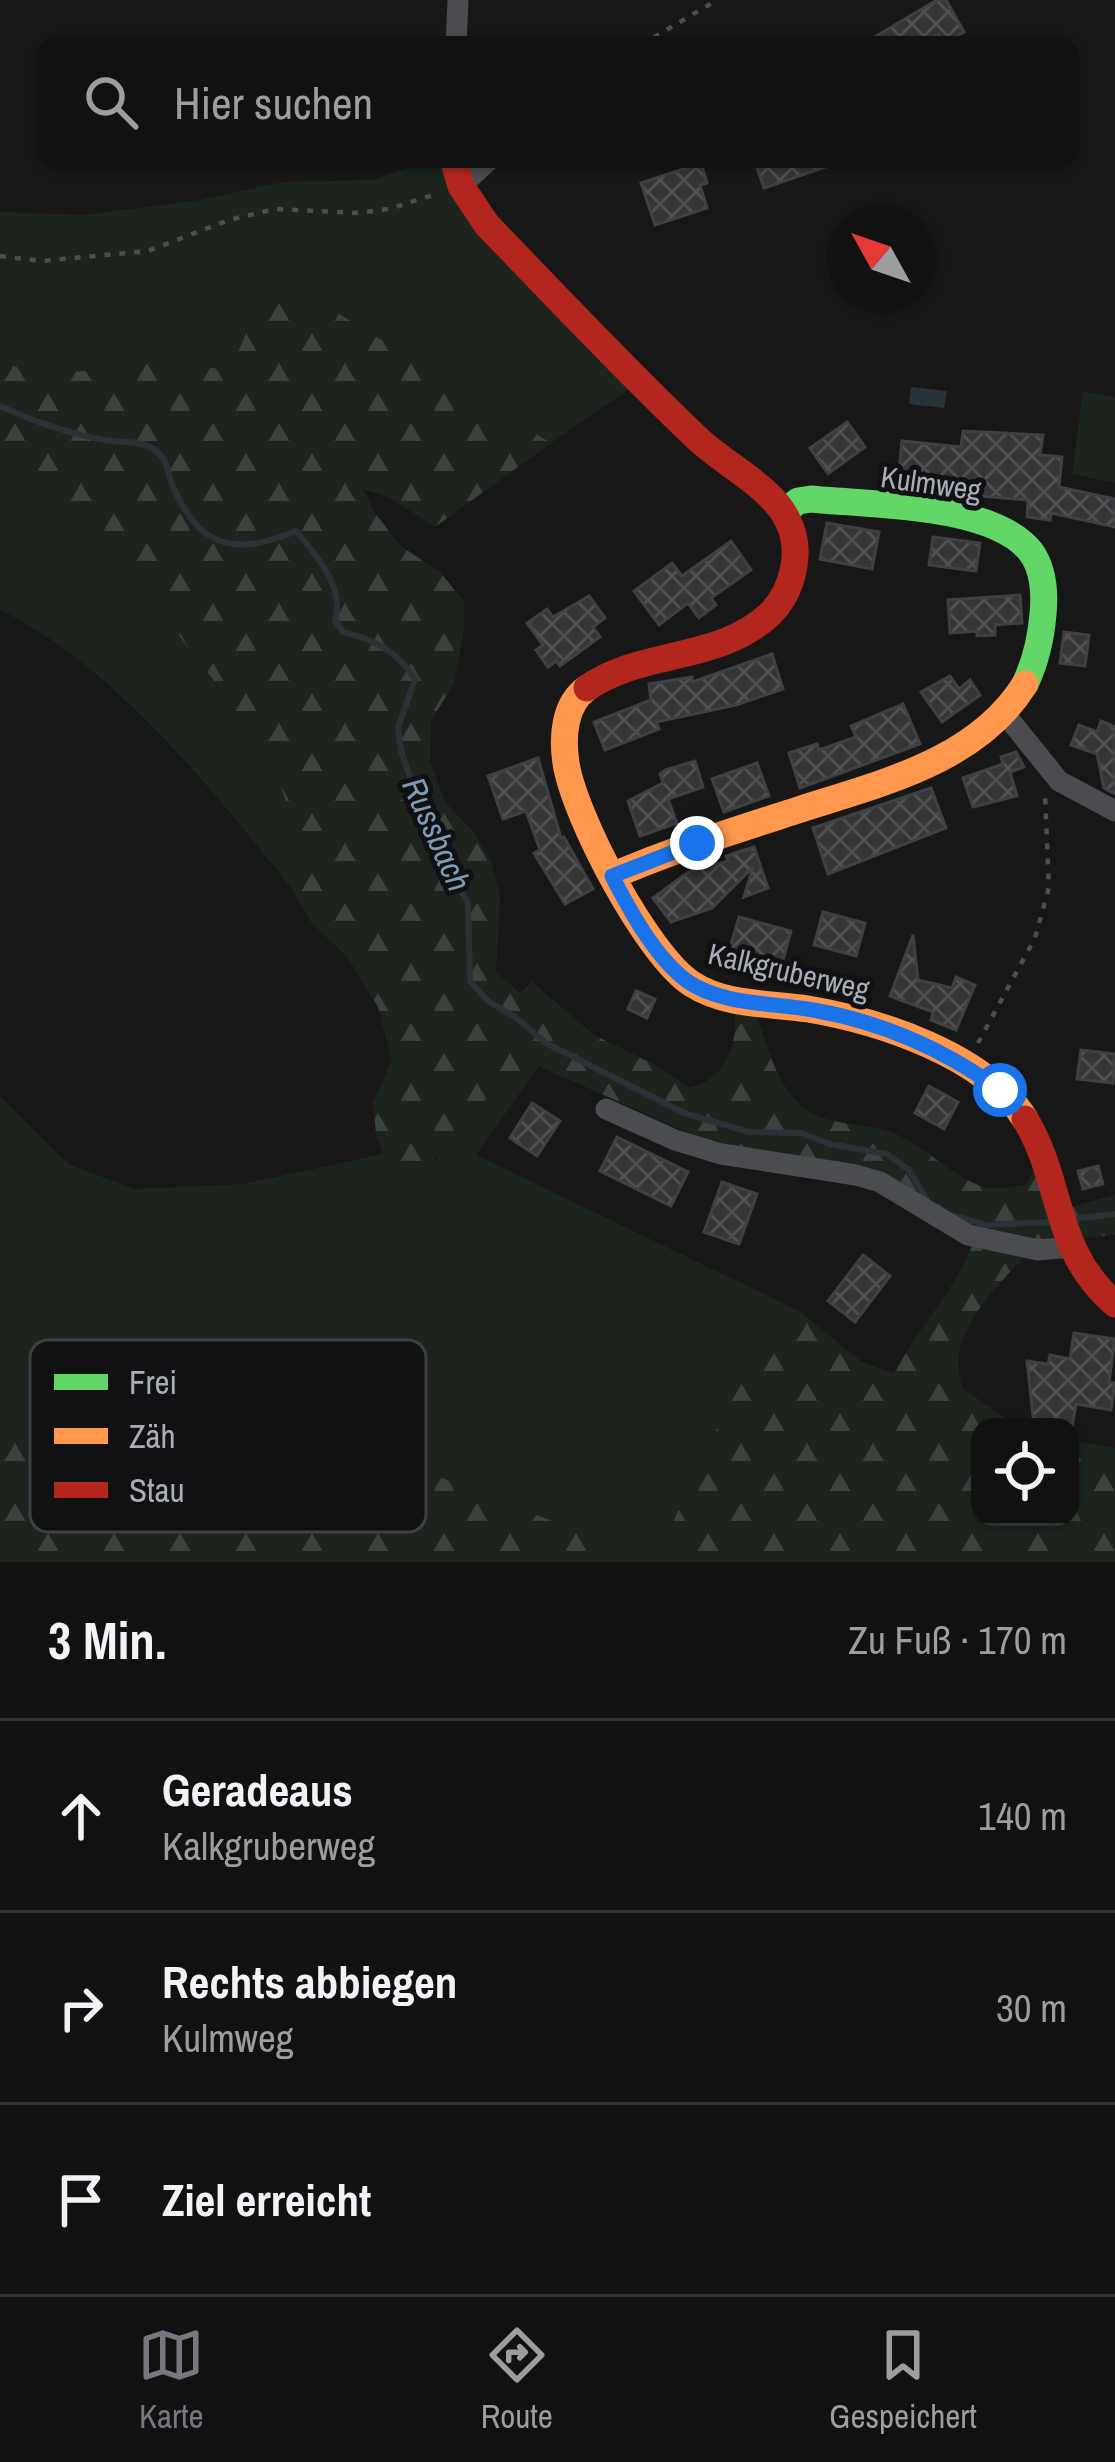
<!DOCTYPE html>
<html lang="de">
<meta charset="utf-8">
<style>
body{margin:0;font-family:"Archivo Narrow",sans-serif;background:#1e1f1f;color:#f1f3f6}
.controls{position:absolute;right:36px;bottom:36px;display:grid;overflow:hidden;border-radius:24px;box-shadow:0 3px 9px #0004}
.controls button{width:108px;height:108px;display:grid;place-items:center;padding:0;border:0;border-bottom:3px solid #303131;background:#111;color:#f1f3f6;font:60px sans-serif}
.compass{position:absolute;left:827px;top:204px;width:108px;height:108px;border-radius:50%;background:#111;box-shadow:0 3px 9px #0004;rotate:310deg}
.stop{position:absolute;width:36px;height:36px;margin:-27px;border:9px solid #1a73e8;border-radius:50%;background:#fff}
.stop.end{background:#1a73e8;border-color:#fff;box-shadow:0 3px 12px #0008}
.list{margin:0;padding:0;list-style:none}
h2{display:flex;justify-content:space-between;align-items:center;height:156px;margin:0;padding:0 48px;font-size:51px}
h2 small{font-size:39px;font-weight:400;color:#9c9d9f}
.list li{display:grid;grid-template-columns:78px 1fr auto;gap:36px;align-items:center;box-sizing:border-box;height:192px;padding:0 48px;border-top:3px solid #303131}
.list b{display:block;font-size:45px;white-space:nowrap}
.list p{margin:0;font-size:39px;white-space:nowrap;color:#9c9d9f}
.list em{font-size:39px;font-style:normal;color:#9c9d9f}
.icon{flex:none;width:66px;height:66px;fill:none;stroke:currentColor;stroke-width:2;stroke-linecap:round;stroke-linejoin:round}
.map{position:relative;flex:none;width:1115px;height:1562px;overflow:hidden}
.search{position:absolute;background:#111;box-shadow:0 3px 9px #0004;left:36px;right:36px;top:36px;height:132px;display:flex;align-items:center;gap:30px;box-sizing:border-box;padding:0 42px;border-radius:24px;color:#9c9d9f;font-size:45px}
.sheet{height:732px;background:#111}
nav{display:flex;justify-content:space-around;align-items:center;box-sizing:border-box;height:168px;border-top:3px solid #303131;background:#111;font-size:33px;color:#9c9d9f}
nav a{display:grid;justify-items:center;gap:6px}
nav .on{color:#757880}
.map>svg:first-child{display:block}
.grass{fill:#1d241e}
.forest{fill:url(#forest-firs)}
.water{fill:#2a3239}
.lines{fill:none;stroke-linecap:round;stroke-linejoin:round}
.stream{stroke:#2a3239;stroke-width:6}
.building{fill:url(#building-cross-hatch);stroke:#3f4043;stroke-width:3}
.path{stroke:#4d4e52;stroke-width:4.5;stroke-dasharray:6 9;stroke-linecap:butt}
.street{stroke:#4b4c50;stroke-width:21}
.fast{stroke:#63d668;stroke-width:27}
.slow{stroke:#ff974d;stroke-width:27}
.jam{stroke:#b3261e;stroke-width:27}
.route{stroke:#1a73e8;stroke-width:15}
.labels{text-anchor:middle;dominant-baseline:central;stroke-width:10;stroke-linejoin:round;paint-order:stroke}
.street-label{font-size:30px;fill:#a8adb8;stroke:#111113}
.water-label{font-size:33px;font-style:italic;fill:#7f9bb3;stroke:#111113}
.key{fill:#111113;stroke:#3e4045;stroke-width:3}
.key-label{font-size:33px;fill:#a8adb8}
</style>
<div class="map">
<svg width="1115" height="1562" viewBox="0 0 1115 1562">
<defs>
<pattern id="forest-firs" width="22" height="20" patternUnits="userSpaceOnUse" patternTransform="scale(3)"><rect width="22" height="20" fill="#1d241e"/><path d="M5 1l3.5 6h-7zM16 11l3.5 6h-7z" fill="#3b413d"/></pattern>
<pattern id="building-cross-hatch" width="8" height="8" patternUnits="userSpaceOnUse" patternTransform="scale(3)"><rect width="8" height="8" fill="#353536"/><path d="M0 0l8 8M0 8l8-8" fill="none" stroke="#4f5051"/></pattern>
</defs>
<rect width="100%" height="100%" fill="#171717"/>
<!-- grass -->
<g class="grass">
<path d="M430,159H446L635,385L551,443L308,295L230,371C212,368 193,363 174,362C129,361 35,388 0,358V212L84,215L200,200L282,182L372,180Z"/>
<polygon points="1083,391 1115,397 1115,483 1072,474"/>
<path d="M0,481L48,486L131,572L217,686L277,774L296,834L293,890C215,793 113,664 0,610Z"/>
<path d="M539,1066L476,1155L799,1311L773,1329L723,1416L654,1562H620L626,1550L169,1404L34,1416L0,1427V1096L70,1165L135,1189L244,1184L383,1154L395,1167L435,1161C461,1121 492,1080 539,1066Z"/>
</g>
<!-- forest -->
<g class="forest">
<path d="M264,291L308,295L551,443L435,527L389,497L363,489L374,512L402,547L439,571L464,601V629L454,683L431,721L430,761L445,802L474,833L491,862L500,895L496,972L520,993L532,982L594,1035L661,1068L689,1088C728,1079 739,1041 734,1006L754,1008C766,1041 775,1085 804,1108C828,1127 865,1122 893,1133C925,1146 949,1174 981,1186C997,1191 1011,1188 1027,1184L1036,1163L1056,1236L1034,1242L970,1229L888,1182L704,1140L539,1066C480,1084 460,1141 415,1177L395,1167L383,1154L376,1133L373,1103L392,1061L378,1007L348,958L311,922L293,890L296,834L277,774L217,685L130,572L48,486L0,481V358C35,388 129,361 174,362C192,363 212,368 230,371Z"/>
<polygon points="1115,1195 1115,1235 1077,1238 1067,1208"/>
<path d="M974,1241L1025,1256C1000,1283 961,1320 958,1360C957,1368 961,1380 962,1388L1018,1427H980V1517H1070V1440L1115,1448V1562H654L723,1416L773,1329L799,1311L862,1362L894,1374C918,1327 956,1290 974,1241Z"/>
<polygon points="169,1404 401,1462 626,1550 620,1562 0,1562 0,1427 34,1416"/>
</g>
<!-- water -->
<polygon class="water" points="911,387 947,391 944,408 909,404"/>
<g class="lines">
<!-- stream -->
<g class="stream">
<path d="M0,406C33,421 69,434 105,440C119,443 137,440 150,447C167,456 166,467 172,484C198,548 235,557 296,531C316,556 345,586 335,620L343,632C374,639 398,652 415,679L398,728L401,750L425,823L468,903L470,981L488,1001L515,1017L546,1043L684,1113L749,1132L801,1133L829,1144L887,1154L909,1170L927,1200"/>
<polyline points="954,1216 987,1225 1053,1222"/>
<polyline points="1072,1219 1115,1214"/>
</g>
</g>
<!-- building -->
<g class="building">
<polygon points="937,0 946,0 964,32 945,43 939,34 920,45 861,45"/>
<polygon points="754,159 840,159 840,162 764,188"/>
<polygon points="701,163 707,183 700,185 707,208 655,225 641,183"/>
<polygon points="847,422 865,447 828,474 810,448"/>
<polygon points="963,431 1043,435 1040,455 1062,457 1059,487 1115,499 1115,527 1051,513 1050,520 1027,517 1028,500 920,491 922,475 899,472 902,441 961,447"/>
<polygon points="827,523 879,532 872,569 820,559"/>
<polygon points="933,537 980,543 976,571 929,565"/>
<polygon points="731,541 751,570 711,598 716,605 699,618 688,603 659,625 634,591 672,563 682,576"/>
<polygon points="1020,595 1022,623 995,625 995,635 977,636 977,631 950,633 948,600"/>
<polygon points="589,596 605,618 593,627 600,637 560,666 556,661 548,667 536,650 543,645 527,623 547,609 553,617"/>
<polygon points="1064,632 1089,635 1085,666 1060,663"/>
<polygon points="772,654 783,689 736,705 656,722 659,729 605,750 594,722 651,700 649,684 692,677 692,682"/>
<polygon points="950,676 959,689 970,680 980,695 942,722 921,692"/>
<polygon points="903,704 920,744 800,788 789,753 817,744 819,750 856,737 851,726"/>
<polygon points="1101,721 1115,727 1115,794 1104,788 1097,754 1071,745 1079,725 1097,732"/>
<polygon points="1016,752 1024,767 1010,772 1017,796 973,807 963,778 1003,764 1001,757"/>
<polygon points="538,758 561,838 564,837 593,889 565,904 534,853 540,850 526,811 503,819 488,776"/>
<polygon points="695,761 703,787 668,799 677,823 640,836 628,801 663,783 660,774 665,770"/>
<polygon points="757,763 769,796 724,812 712,779"/>
<polygon points="931,788 946,828 828,874 813,828"/>
<polygon points="754,847 768,888 744,897 753,867 712,908 671,922 653,898 688,872 728,861 726,856"/>
<polygon points="823,912 865,923 856,956 814,945"/>
<polygon points="739,917 791,931 781,967 728,955"/>
<polygon points="913,935 918,980 952,988 956,977 975,985 956,1030 931,1020 933,1012 890,996"/>
<polygon points="636,991 655,999 647,1018 628,1009"/>
<polygon points="1081,1050 1115,1054 1113,1083 1077,1079"/>
<polygon points="929,1086 958,1102 944,1129 915,1113"/>
<polygon points="532,1103 560,1121 537,1156 510,1138"/>
<polygon points="617,1137 688,1172 671,1206 600,1171"/>
<polygon points="1098,1166 1103,1184 1083,1189 1078,1171"/>
<polygon points="722,1182 757,1194 739,1244 704,1232"/>
<polygon points="863,1255 890,1276 855,1322 828,1301"/>
<polygon points="1074,1333 1115,1339 1109,1382 1115,1383 1111,1410 1076,1404 1072,1427 1034,1425 1027,1361 1048,1364 1050,1355 1070,1359"/>
</g>
<g class="lines">
<!-- path -->
<g class="path">
<polyline points="641,45 717,0"/>
<polyline points="0,256 42,261 148,251 229,220 275,209 356,213 389,209 439,193"/>
<polyline points="978,1043 1035,938 1049,887 1045,795"/>
</g>
<!-- street -->
<g class="street">
<polyline points="456,45 458,0"/>
<polyline points="461,186 490,159"/>
<polyline points="1005,714 1059,781 1115,811"/>
<polyline points="606,1109 675,1140 721,1154 856,1175 880,1182 968,1235 1038,1250 1070,1247"/>
</g>
<!-- fast -->
<path class="fast" d="M784,512L798,501L811,499C868,505 993,503 1031,552C1044,570 1045,593 1043,614C1041,639 1036,661 1025,684"/>
<!-- slow -->
<g class="slow">
<path d="M587,688C564,704 562,737 566,763C574,816 647,955 692,984C726,1006 770,1003 808,1009C879,1021 985,1055 1025,1119"/>
<path d="M612,876C672,850 733,831 795,811C877,784 976,763 1025,684"/>
</g>
<!-- jam -->
<g class="jam">
<path d="M453,159L461,186L487,225C557,297 626,371 699,440C726,465 771,487 787,519C803,549 794,589 771,613C721,662 643,649 587,688"/>
<path d="M1025,1119C1064,1183 1052,1250 1115,1304"/>
</g>
</g>
<g class="lines">
<!-- route -->
<path class="route" d="M697,843L612,876C630,911 655,957 687,981C721,1005 774,1003 813,1010C882,1022 944,1049 1000,1090"/>
</g>
<g class="labels">
<!-- street labels -->
<g class="street-label">
<text transform="translate(931 483) rotate(8)">Kulmweg</text>
<text transform="translate(789 971) rotate(13)">Kalkgruberweg</text>
</g>
<!-- water labels -->
<g class="water-label">
<text transform="translate(437 834) rotate(66)">Russbach</text>
</g>
</g>
<!-- legend -->
<rect x="30" y="1340" width="396" height="192" rx="18" class="key"/>
<rect x="54" y="1374" width="54" height="16" fill="#63d668"/>
<rect x="54" y="1428" width="54" height="16" fill="#ff974d"/>
<rect x="54" y="1482" width="54" height="16" fill="#b3261e"/>
<g class="key-label">
<text x="129" y="1394">Frei</text>
<text x="129" y="1448">Zäh</text>
<text x="129" y="1502">Stau</text>
</g>
</svg>
<div class="controls">
<button><svg class="icon" aria-label="locate" viewBox="0 0 24 24"><circle cx="12" cy="12" r="6"/><path d="M12 2v4M12 18v4M2 12h4M18 12h4"/></svg></button>
</div>
<svg class="compass" viewBox="-18 -18 36 36"><path d="M0-13l5 13h-10z" fill="#e53935"/><path d="M0 13l5-13h-10z" fill="#9c9d9f"/></svg>
<div class="stop" style="left:1000px;top:1090px"></div>
<div class="stop end" style="left:697px;top:843px"></div>
<div class="search"><svg class="icon" aria-label="search" viewBox="0 0 24 24"><circle cx="10" cy="10" r="6"/><path d="M15 15l6 6"/></svg>Hier suchen</div>
</div>
<section class="sheet">
<h2>3 Min.<small>Zu Fuß · 170 m</small></h2>
<ul class="list">
<li><svg class="icon" aria-label="ahead" viewBox="0 0 24 24"><path d="M12 20V5M6 11l6-6 6 6"/></svg><div><b>Geradeaus</b><p>Kalkgruberweg</p></div><em>140 m</em></li>
<li><svg class="icon" aria-label="right" viewBox="0 0 24 24"><path d="M7 20v-9h11M14 6l5 5-5 5"/></svg><div><b>Rechts abbiegen</b><p>Kulmweg</p></div><em>30 m</em></li>
<li><svg class="icon" aria-label="arrive" viewBox="0 0 24 24"><path d="M6 21V4h12l-3 4 3 4H6"/></svg><div><b>Ziel erreicht</b></div></li>
</ul>
</section>
<nav>
<a class="on"><svg class="icon" aria-label="map" viewBox="0 0 24 24"><path d="M3 6l6-2 6 2 6-2v14l-6 2-6-2-6 2zM9 4v14M15 6v14"/></svg>Karte</a>
<a><svg class="icon" aria-label="directions" viewBox="0 0 24 24"><path d="M12 3l9 9-9 9-9-9zM9 14v-3h6M13 9l2 2-2 2"/></svg>Route</a>
<a><svg class="icon" aria-label="saved" viewBox="0 0 24 24"><path d="M7 4h10v16l-5-4-5 4z"/></svg>Gespeichert</a>
</nav>
